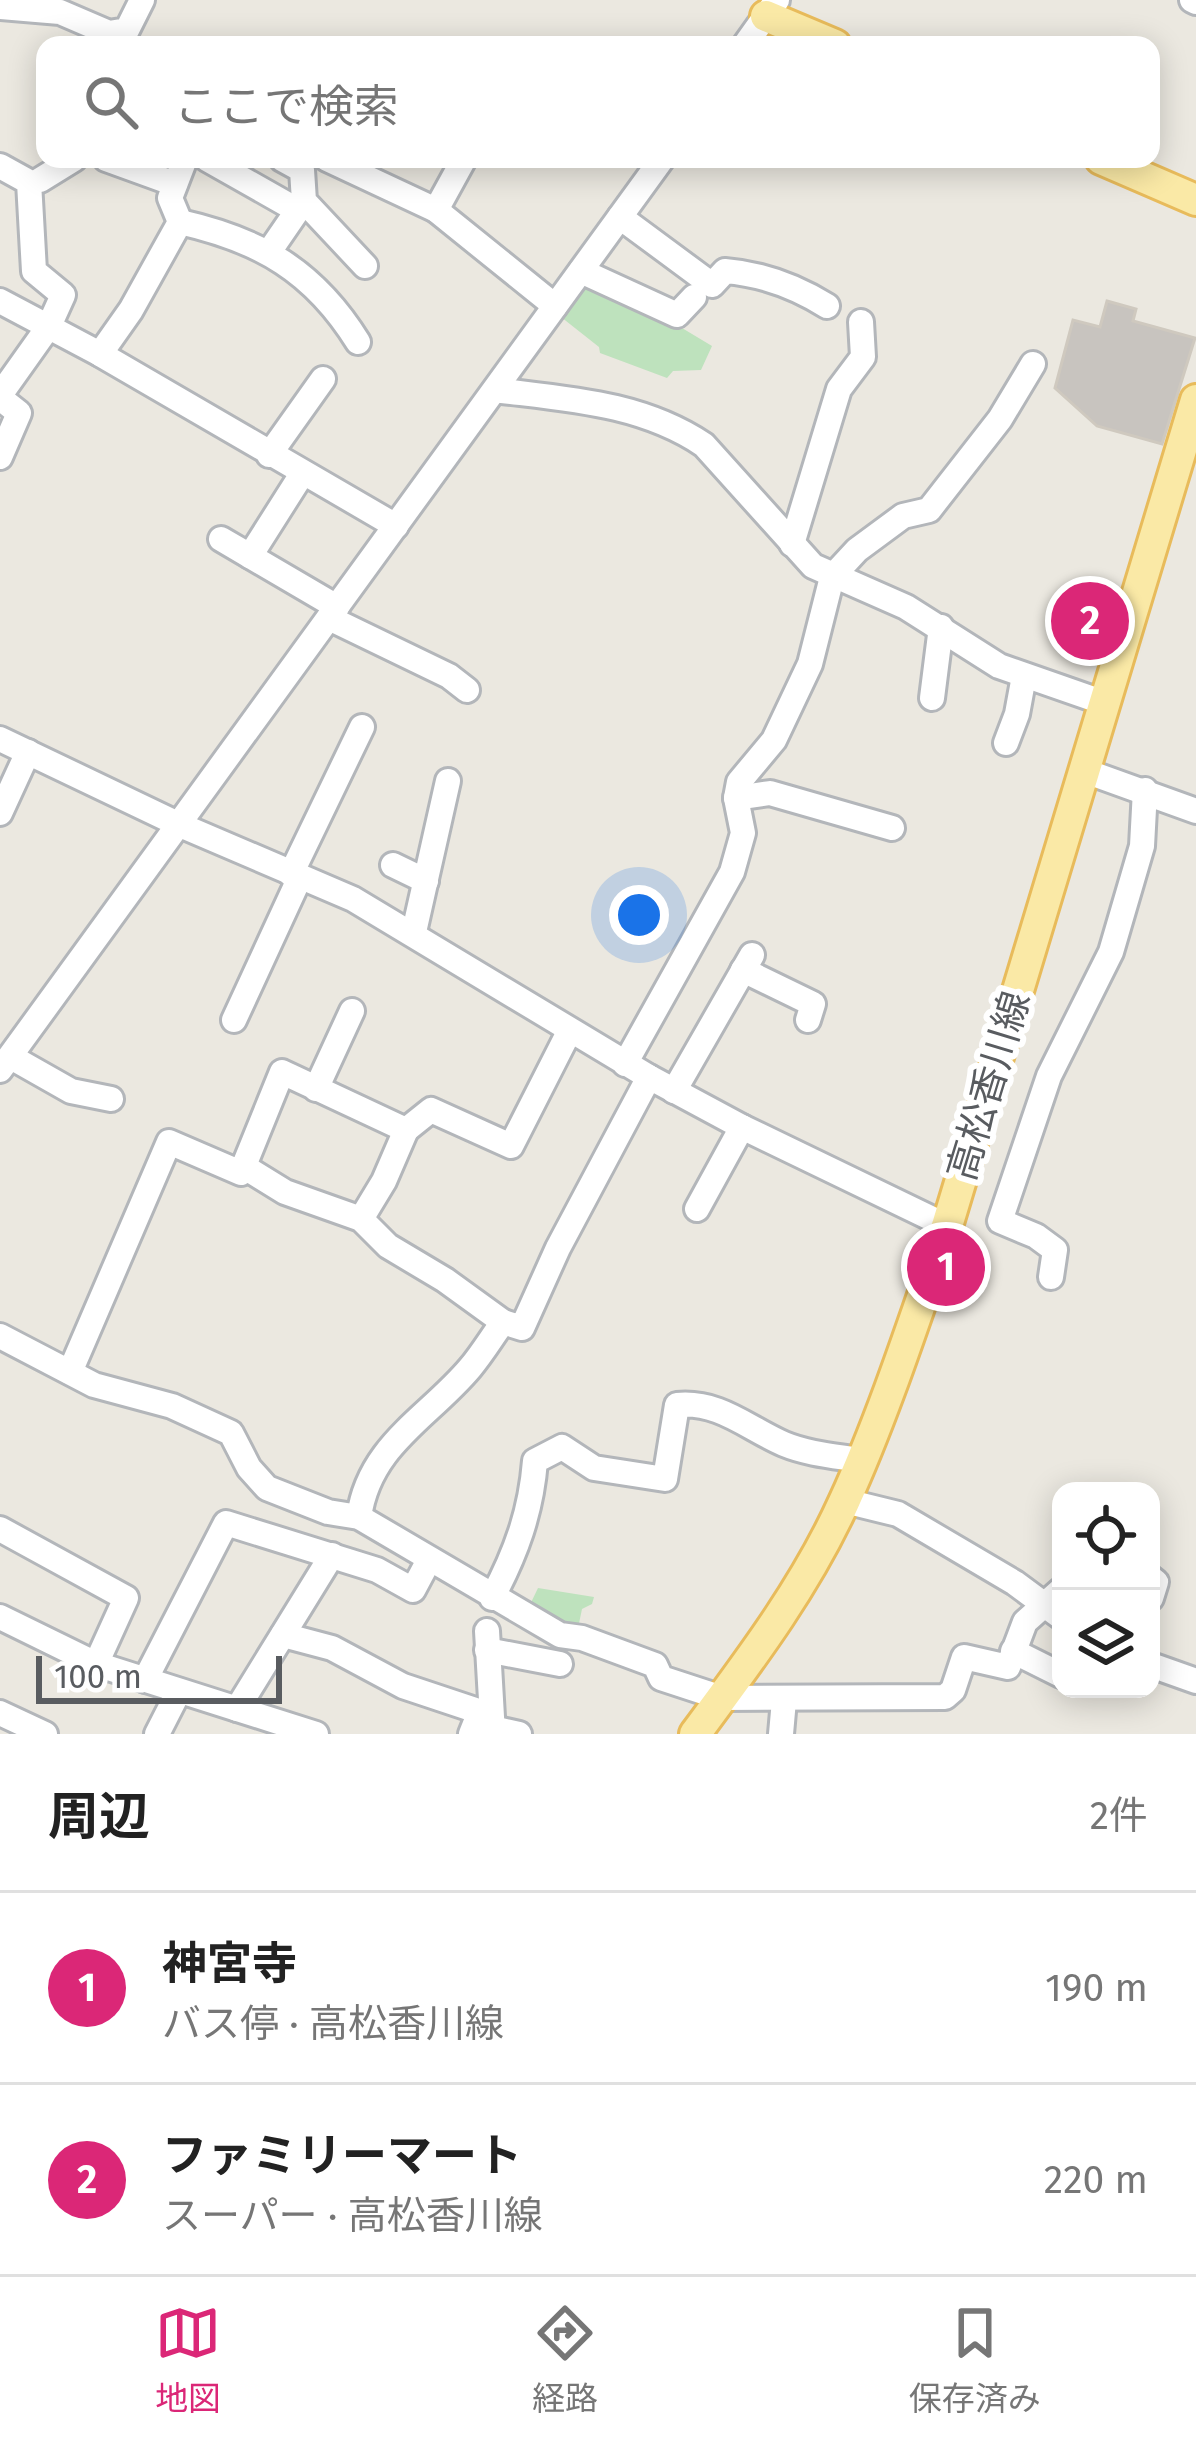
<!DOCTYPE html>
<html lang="ja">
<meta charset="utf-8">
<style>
body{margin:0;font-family:"Fira Sans","Noto Sans JP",sans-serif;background:#f2f2f2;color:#222}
.controls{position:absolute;right:36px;bottom:36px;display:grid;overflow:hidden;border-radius:24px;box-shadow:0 6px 30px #0003}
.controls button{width:108px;height:108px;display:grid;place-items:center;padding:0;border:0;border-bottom:3px solid #e0e0e0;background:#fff;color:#222;font:60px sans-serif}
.scale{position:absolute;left:36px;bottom:30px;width:246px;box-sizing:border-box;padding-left:12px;border:6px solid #595c60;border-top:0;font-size:33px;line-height:42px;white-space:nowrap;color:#595c60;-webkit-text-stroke:9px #fff;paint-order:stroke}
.you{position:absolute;left:639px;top:915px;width:42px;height:42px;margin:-30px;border:9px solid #fff;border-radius:50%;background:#1a73e8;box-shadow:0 0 0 18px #1a73e833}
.badge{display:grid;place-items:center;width:78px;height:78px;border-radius:50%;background:#db2777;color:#fff;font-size:39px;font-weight:700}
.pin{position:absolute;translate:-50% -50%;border:6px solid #fff;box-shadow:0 3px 12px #0006}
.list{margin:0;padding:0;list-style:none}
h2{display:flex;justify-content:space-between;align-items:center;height:156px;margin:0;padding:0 48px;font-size:51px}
h2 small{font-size:39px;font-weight:400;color:#767676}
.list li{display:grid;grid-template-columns:78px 1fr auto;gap:36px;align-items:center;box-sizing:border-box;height:192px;padding:0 48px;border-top:3px solid #e0e0e0}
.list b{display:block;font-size:45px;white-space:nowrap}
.list p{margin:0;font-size:39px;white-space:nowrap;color:#767676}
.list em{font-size:39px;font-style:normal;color:#767676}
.icon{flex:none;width:66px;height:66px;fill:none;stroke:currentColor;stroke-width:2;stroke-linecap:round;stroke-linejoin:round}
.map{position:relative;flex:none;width:1196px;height:1734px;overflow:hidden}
.search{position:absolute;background:#fff;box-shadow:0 6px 30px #0003;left:36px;right:36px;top:36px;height:132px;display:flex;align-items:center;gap:30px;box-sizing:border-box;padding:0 42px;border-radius:24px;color:#767676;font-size:45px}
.sheet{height:540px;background:#fff}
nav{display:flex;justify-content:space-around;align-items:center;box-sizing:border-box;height:168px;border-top:3px solid #e0e0e0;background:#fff;font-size:33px;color:#767676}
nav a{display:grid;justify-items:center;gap:6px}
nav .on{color:#db2777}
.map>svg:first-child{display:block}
.green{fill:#bee2bd}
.building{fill:#c8c4bf;stroke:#cfc9bf;stroke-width:3}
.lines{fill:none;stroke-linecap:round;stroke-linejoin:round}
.minor-casing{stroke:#b3b6ba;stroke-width:30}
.major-casing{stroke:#e8bb5b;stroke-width:36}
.minor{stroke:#fff;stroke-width:24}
.major{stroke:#fae9a6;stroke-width:30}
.labels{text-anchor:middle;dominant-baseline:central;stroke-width:12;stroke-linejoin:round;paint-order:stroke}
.street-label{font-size:39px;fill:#595c60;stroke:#fff}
</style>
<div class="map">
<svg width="1196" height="1734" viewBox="0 0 1196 1734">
<rect width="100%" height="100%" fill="#ebe8e0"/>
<!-- green -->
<g class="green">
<polygon points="587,283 627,301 637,312 662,316 712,346 701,370 673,371 667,378 600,353 599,347 561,317"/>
<polygon points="538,1588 594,1597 592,1604 582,1609 577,1633 526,1613"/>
</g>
<!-- building -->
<polygon class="building" points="1107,301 1136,309 1133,321 1195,338 1162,444 1097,426 1055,388 1073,320 1100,327"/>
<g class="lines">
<!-- minor casing -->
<g class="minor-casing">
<g id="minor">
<polyline points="1192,0 1196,2"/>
<polyline points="0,7 60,12 109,33 127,30 142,0"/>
<polyline points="745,45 777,0"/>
<polyline points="106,159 175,184"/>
<polyline points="207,159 297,210"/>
<polyline points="282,159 302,170 304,201 365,266"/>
<polyline points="327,159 436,210 555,306"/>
<polyline points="0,166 29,182 34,271 63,295 49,326 0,395"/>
<polyline points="40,180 74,159"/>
<polyline points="436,210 464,159"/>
<path d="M620,217L712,285L725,271C763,274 795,286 827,306"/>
<path d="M180,222C260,240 314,271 358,342"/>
<polyline points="269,252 304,201"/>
<polyline points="581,271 677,315 694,297"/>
<polyline points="0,301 100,354 396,526"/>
<polyline points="100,354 131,310 180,222 170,198 185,159"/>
<path d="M495,390C567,399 642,403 704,445L813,566L906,607L999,666L1105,703"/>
<polyline points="0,398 19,413 0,457"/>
<polyline points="269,455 323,379"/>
<polyline points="221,539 337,607"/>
<polyline points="792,544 839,389 863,357 861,322"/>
<polyline points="250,556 302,474"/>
<polyline points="329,618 449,676 467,690"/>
<polyline points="932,698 941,627"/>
<polyline points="0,739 180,825 353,899 649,1077 742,1127 947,1226"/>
<polyline points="1006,743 1017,714 1024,676"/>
<polyline points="1085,771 1196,811"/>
<polyline points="736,798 770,793 892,828"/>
<polyline points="0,813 28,752"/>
<polyline points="393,865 426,881"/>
<polyline points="291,874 362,727"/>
<polyline points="414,932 448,781"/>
<polyline points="743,970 813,1004 808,1020"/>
<polyline points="234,1020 300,877"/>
<polyline points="11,1057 71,1091 111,1099"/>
<polyline points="625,1064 732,872 743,833 736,798 739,782 774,740 810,664 832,577 857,550 903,516 929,510 1000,419 1033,364"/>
<polyline points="0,1070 662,159"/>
<polyline points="316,1089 352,1011"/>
<polyline points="674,1091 752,955"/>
<polyline points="243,1166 285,1192 361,1219 388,1246 445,1280 503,1322"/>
<polyline points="697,1209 742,1127"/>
<polyline points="361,1219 384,1181 406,1130"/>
<polyline points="1051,1277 1055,1250 1036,1236 1000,1221 1049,1076 1111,952 1142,846 1145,790"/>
<polyline points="0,1336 94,1385 172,1406 231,1433 249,1468 267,1488 328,1512 359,1517 560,1635 582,1638 655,1665 661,1678 722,1698 945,1697 953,1690 964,1657 1008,1667 1025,1622 1061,1590"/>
<polyline points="70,1372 169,1142 241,1173 282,1072 406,1130 431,1110 511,1146 569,1032"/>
<polyline points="845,1501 898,1514 1015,1583 1061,1617"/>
<path d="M359,1517C369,1445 428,1418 470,1368C482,1354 492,1337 503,1322L522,1328L558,1248L649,1077"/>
<polyline points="0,1529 126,1598 96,1664"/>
<polyline points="1151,1578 1156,1582 1151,1598"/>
<path d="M492,1598C516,1553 531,1512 535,1461L562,1447L594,1468L665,1479L677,1405C720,1401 747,1428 784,1444C808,1454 835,1456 860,1460"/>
<polyline points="0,1617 96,1664 316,1734"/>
<polyline points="487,1631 493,1734"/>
<polyline points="283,1635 332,1648 403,1686 490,1715"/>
<polyline points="487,1650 560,1664"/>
<polyline points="1013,1651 1061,1675"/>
<polyline points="1151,1665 1196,1681"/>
<polyline points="145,1680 226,1523 377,1570 413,1590 429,1560"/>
<polyline points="237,1709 332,1555"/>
<polyline points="0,1713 45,1734"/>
<polyline points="157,1734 179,1691"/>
<polyline points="471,1734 475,1724 519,1734"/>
<polyline points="781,1734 784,1700"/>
</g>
</g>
<!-- major casing -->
<g class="major-casing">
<g id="major">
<polyline points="766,16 835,45"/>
<polyline points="1101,159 1196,200"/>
<path d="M695,1734C750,1660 806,1586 844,1502C883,1417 916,1315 947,1226L1196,400"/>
</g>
</g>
<!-- minor -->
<use href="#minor" class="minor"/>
<!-- major -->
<use href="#major" class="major"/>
</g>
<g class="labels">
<!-- street labels -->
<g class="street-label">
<text transform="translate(989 1086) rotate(-73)">高松香川線</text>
</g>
</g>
</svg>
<div class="controls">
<button><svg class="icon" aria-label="locate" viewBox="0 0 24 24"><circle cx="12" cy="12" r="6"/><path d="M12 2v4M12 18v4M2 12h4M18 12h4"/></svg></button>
<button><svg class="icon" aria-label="layers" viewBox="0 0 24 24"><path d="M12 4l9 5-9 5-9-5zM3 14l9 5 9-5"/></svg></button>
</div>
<div class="scale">100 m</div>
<div class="you"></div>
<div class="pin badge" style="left:946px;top:1267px">1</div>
<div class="pin badge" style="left:1090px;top:621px">2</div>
<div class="search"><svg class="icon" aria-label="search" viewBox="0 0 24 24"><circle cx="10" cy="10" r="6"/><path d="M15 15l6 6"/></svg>ここで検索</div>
</div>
<section class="sheet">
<h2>周辺<small>2件</small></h2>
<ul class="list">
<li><span class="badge">1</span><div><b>神宮寺</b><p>バス停 · 高松香川線</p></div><em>190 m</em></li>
<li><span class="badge">2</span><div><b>ファミリーマート</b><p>スーパー · 高松香川線</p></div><em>220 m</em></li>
</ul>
</section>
<nav>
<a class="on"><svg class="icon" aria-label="map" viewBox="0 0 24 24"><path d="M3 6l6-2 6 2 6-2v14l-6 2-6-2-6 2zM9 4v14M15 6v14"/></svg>地図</a>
<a><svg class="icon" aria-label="directions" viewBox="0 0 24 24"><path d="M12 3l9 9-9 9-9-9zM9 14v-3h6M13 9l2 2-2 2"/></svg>経路</a>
<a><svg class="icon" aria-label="saved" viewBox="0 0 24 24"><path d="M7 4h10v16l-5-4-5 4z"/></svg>保存済み</a>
</nav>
